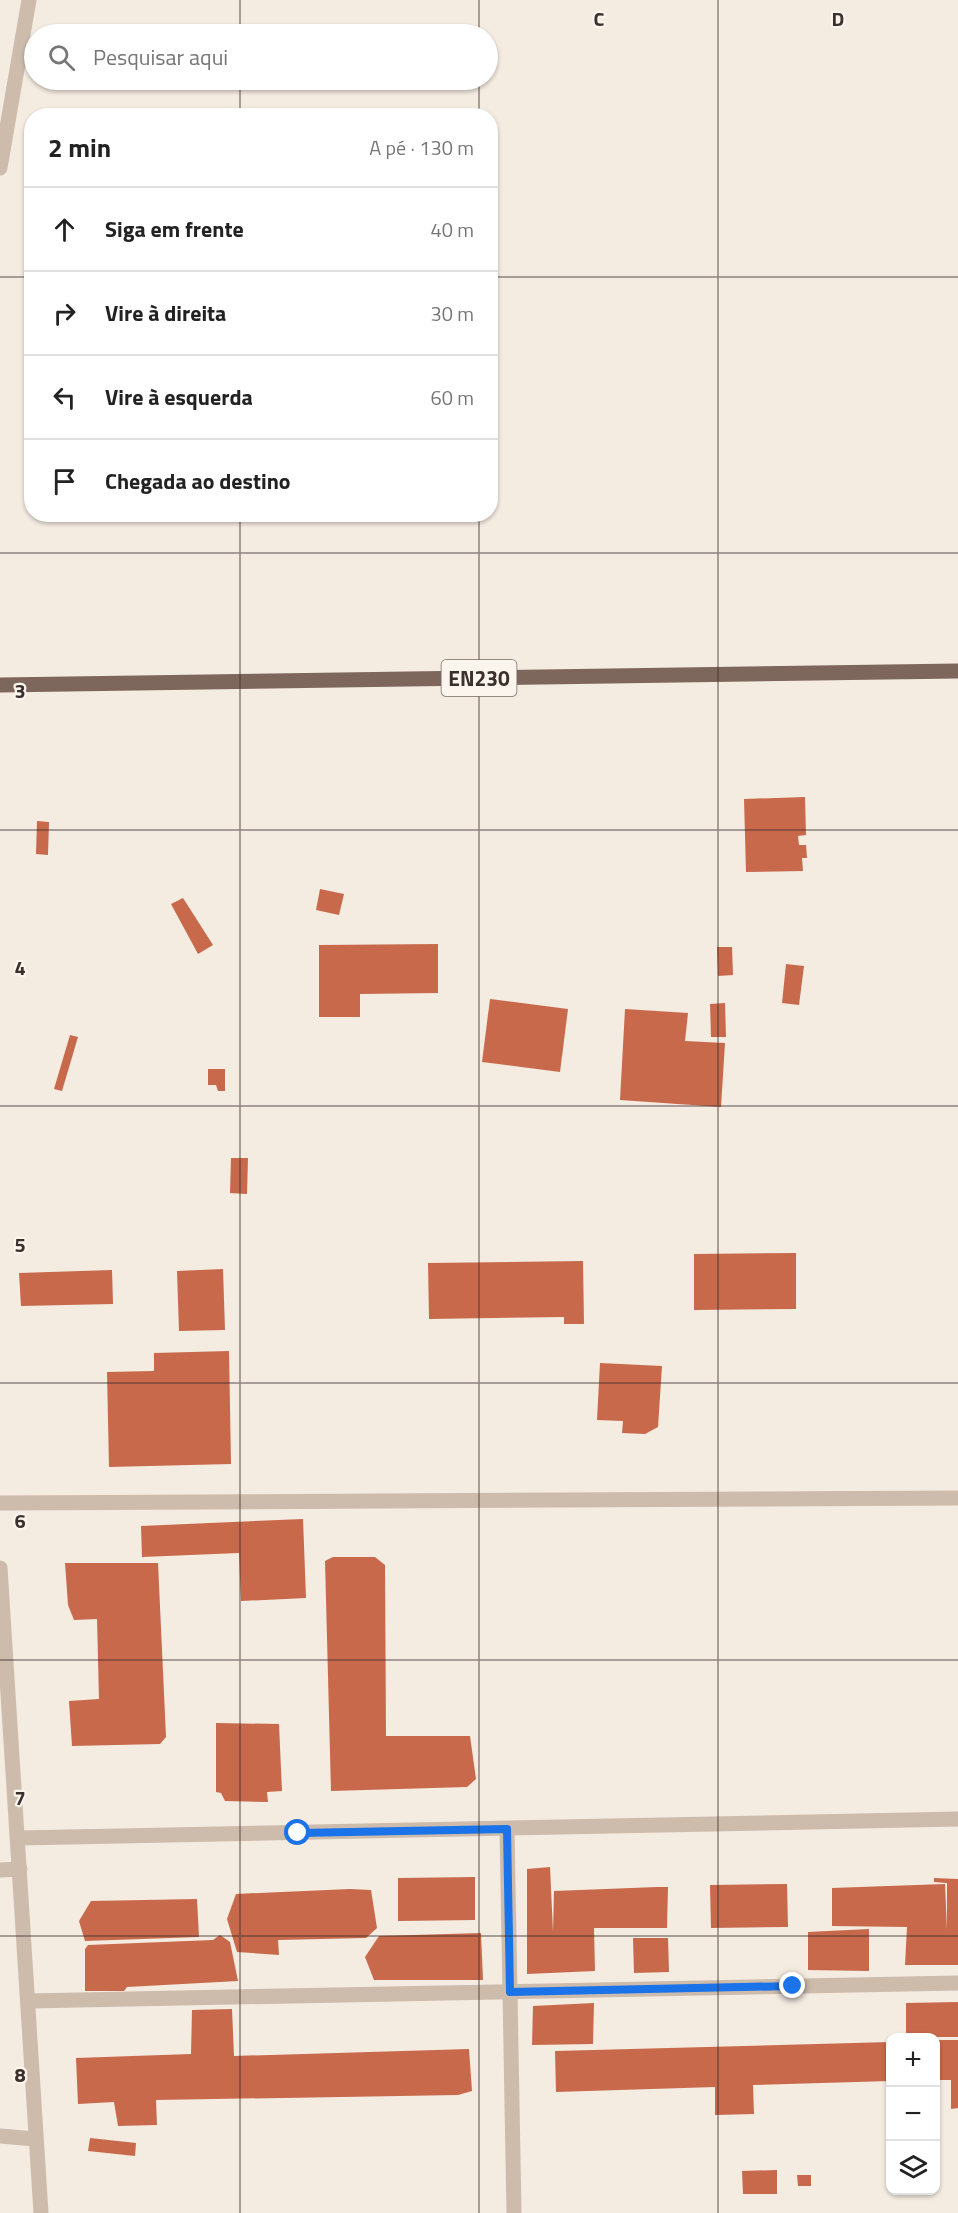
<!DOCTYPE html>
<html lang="pt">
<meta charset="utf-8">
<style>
body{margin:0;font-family:"Titillium Web",sans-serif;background:#f2f2f2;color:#222}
.controls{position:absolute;right:18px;bottom:18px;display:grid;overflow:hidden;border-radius:12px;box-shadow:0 2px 4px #0004}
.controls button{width:54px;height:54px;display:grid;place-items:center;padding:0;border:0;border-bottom:2px solid #e0e0e0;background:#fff;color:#222;font:30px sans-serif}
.stop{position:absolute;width:18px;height:18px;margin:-14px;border:4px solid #1a73e8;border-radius:50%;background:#fff}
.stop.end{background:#1a73e8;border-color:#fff;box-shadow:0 2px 6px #0008}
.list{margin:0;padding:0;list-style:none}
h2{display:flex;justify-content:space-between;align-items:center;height:78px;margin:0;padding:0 24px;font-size:26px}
h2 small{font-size:20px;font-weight:400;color:#767676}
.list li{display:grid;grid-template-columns:39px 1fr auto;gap:18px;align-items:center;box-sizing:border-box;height:84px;padding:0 24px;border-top:2px solid #e0e0e0}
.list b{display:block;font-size:22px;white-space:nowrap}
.list em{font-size:20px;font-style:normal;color:#767676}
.icon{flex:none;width:33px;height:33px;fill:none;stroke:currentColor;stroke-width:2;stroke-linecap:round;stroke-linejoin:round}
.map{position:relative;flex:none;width:958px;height:2213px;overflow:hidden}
.search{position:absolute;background:#fff;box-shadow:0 2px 4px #0004;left:24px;top:24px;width:474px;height:66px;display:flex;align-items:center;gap:15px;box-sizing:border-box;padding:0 21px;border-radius:33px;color:#767676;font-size:22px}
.panel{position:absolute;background:#fff;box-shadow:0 2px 4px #0004;left:24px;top:108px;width:474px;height:414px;border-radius:24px}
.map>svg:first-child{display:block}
.building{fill:#c8694b}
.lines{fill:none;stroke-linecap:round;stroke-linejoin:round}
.minor{stroke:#cdbbac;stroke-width:15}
.major{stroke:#7d675c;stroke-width:15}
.route{stroke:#1a73e8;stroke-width:8}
.grid{fill:none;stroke:#3b302b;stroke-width:1.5;stroke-opacity:0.55}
.labels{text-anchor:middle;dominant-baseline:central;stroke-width:4.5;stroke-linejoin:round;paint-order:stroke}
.shield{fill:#fbf5ee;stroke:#756b66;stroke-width:1.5}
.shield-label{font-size:21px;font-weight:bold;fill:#3b302b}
.grid-label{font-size:20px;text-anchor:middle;font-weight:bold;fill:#3b302b;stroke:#fbf5ee;stroke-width:4.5;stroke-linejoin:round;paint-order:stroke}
</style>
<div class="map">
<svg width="958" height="2213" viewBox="0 0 958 2213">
<rect width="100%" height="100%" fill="#f4ebe1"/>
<!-- building -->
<g class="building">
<polygon points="805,797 806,835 798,836 799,845 806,845 807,858 802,858 803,871 746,872 744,799"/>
<polygon points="37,821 49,822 48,855 36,854"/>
<polygon points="320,889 344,894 339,915 316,910"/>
<polygon points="183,898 213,945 198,954 171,904"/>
<polygon points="438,944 438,993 360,994 360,1017 319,1017 319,945"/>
<polygon points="717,947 732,947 733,975 718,976"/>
<polygon points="786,964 804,966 799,1005 782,1003"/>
<polygon points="490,999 568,1009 560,1072 482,1062"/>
<polygon points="725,1003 726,1037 711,1037 710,1004"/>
<polygon points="625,1009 688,1013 685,1041 725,1043 721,1107 620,1100"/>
<polygon points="70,1035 78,1037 62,1091 54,1089"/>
<polygon points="208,1069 225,1069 225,1091 218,1091 216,1085 208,1085"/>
<polygon points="231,1158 248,1158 247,1194 230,1193"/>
<polygon points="796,1253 796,1309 694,1310 694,1254"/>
<polygon points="583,1261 584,1324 564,1324 564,1317 429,1319 428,1263"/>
<polygon points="223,1269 225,1330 179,1331 177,1271"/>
<polygon points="112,1270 113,1304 21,1306 19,1273"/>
<polygon points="229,1351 231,1464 109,1467 107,1372 154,1371 154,1353"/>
<polygon points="600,1363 662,1366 658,1427 645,1434 622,1433 623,1421 597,1420"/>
<polygon points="303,1519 306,1598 241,1601 239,1553 142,1557 141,1526"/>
<polygon points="333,1557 375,1557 385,1565 386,1736 470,1736 476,1779 467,1787 331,1791 325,1561"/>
<polygon points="65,1563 158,1563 166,1737 160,1744 72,1746 69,1701 99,1699 97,1619 74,1620 68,1605"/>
<polygon points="216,1723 279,1724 282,1791 267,1792 268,1802 225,1801 221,1793 216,1792"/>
<polygon points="550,1867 553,1932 554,1891 657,1887 668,1887 667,1928 594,1928 595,1971 527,1974 527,1869"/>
<polygon points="475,1877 475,1920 398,1921 398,1878"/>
<polygon points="934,1878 958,1879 958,1965 905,1965 907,1927 832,1926 832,1888 945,1884 947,1930 947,1883 934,1882"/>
<polygon points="787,1884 788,1927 711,1928 710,1885"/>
<polygon points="350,1889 371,1890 377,1928 366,1938 278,1940 279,1955 237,1952 227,1919 236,1894"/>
<polygon points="197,1899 199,1937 85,1941 79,1921 91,1901"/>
<polygon points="869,1929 869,1971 808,1970 808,1932"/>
<polygon points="481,1933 483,1980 374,1980 365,1957 379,1936"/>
<polygon points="220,1935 230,1942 238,1981 127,1987 124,1991 85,1991 85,1949 88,1945 213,1940"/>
<polygon points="633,1938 668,1938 669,1972 634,1973"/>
<polygon points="958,2002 958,2037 906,2037 906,2003"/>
<polygon points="594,2003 593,2044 532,2045 533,2006"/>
<polygon points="232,2009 234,2056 469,2049 472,2091 458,2095 156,2100 157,2125 118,2126 114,2102 78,2104 76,2058 191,2054 192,2010"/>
<polygon points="936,2040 958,2040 958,2108 951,2109 951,2080 936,2080"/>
<polygon points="890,2042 890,2081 753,2085 754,2114 715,2115 715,2087 556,2092 555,2051"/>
<polygon points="90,2138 136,2143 135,2156 88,2151"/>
<polygon points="777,2170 777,2194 743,2194 742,2171"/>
<polygon points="797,2175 811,2175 811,2186 798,2186"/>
</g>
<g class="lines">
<!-- minor -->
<g class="minor">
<polyline points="0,168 29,0"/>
<polyline points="0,1503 958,1498"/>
<polyline points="0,1568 41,2213"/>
<polyline points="507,1829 514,2213"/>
<polyline points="19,1838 958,1819"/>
<polyline points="0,1870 20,1869"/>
<polyline points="28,2001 958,1983"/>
<polyline points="0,2136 35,2139"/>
</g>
<!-- major -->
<polyline class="major" points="0,685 958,671"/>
</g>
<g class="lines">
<!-- route -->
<polyline class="route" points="298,1833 507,1829 510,1992 793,1986"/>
</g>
<!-- grid -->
<path class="grid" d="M240,0V34M479,0V34M718,0V2213M240,80V116M479,80V116M0,277H32M490,277H958M240,514V2213M479,514V2213M0,553H958M0,830H958M0,1106H958M0,1383H958M0,1660H958M0,1936H958"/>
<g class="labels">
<!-- shield labels -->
<rect class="shield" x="441.5" y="660" width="75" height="36" rx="4.5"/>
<g class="shield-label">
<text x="479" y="678">EN230</text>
</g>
</g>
<g class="grid-label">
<text x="599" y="26">C</text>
<text x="838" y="26">D</text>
<text x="20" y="698">3</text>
<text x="20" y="975">4</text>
<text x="20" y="1252">5</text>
<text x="20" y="1528">6</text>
<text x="20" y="1805">7</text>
<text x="20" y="2082">8</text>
</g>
</svg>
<div class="controls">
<button>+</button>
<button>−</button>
<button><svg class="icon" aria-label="layers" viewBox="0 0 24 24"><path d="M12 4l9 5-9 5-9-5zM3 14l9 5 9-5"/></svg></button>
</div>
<div class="stop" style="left:298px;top:1833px"></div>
<div class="stop end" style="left:793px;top:1986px"></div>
<div class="search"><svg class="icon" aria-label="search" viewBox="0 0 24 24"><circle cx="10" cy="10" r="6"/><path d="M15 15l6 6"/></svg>Pesquisar aqui</div>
<section class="panel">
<h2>2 min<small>A pé · 130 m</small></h2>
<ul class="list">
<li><svg class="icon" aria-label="ahead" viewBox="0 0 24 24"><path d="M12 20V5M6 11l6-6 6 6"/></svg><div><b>Siga em frente</b></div><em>40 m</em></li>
<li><svg class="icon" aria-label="right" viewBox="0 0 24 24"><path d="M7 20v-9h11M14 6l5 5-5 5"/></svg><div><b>Vire à direita</b></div><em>30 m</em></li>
<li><svg class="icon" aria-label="left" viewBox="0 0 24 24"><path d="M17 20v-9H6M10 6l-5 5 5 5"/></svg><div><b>Vire à esquerda</b></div><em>60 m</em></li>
<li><svg class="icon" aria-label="arrive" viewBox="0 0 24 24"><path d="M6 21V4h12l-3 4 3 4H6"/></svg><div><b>Chegada ao destino</b></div></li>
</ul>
</section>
</div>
